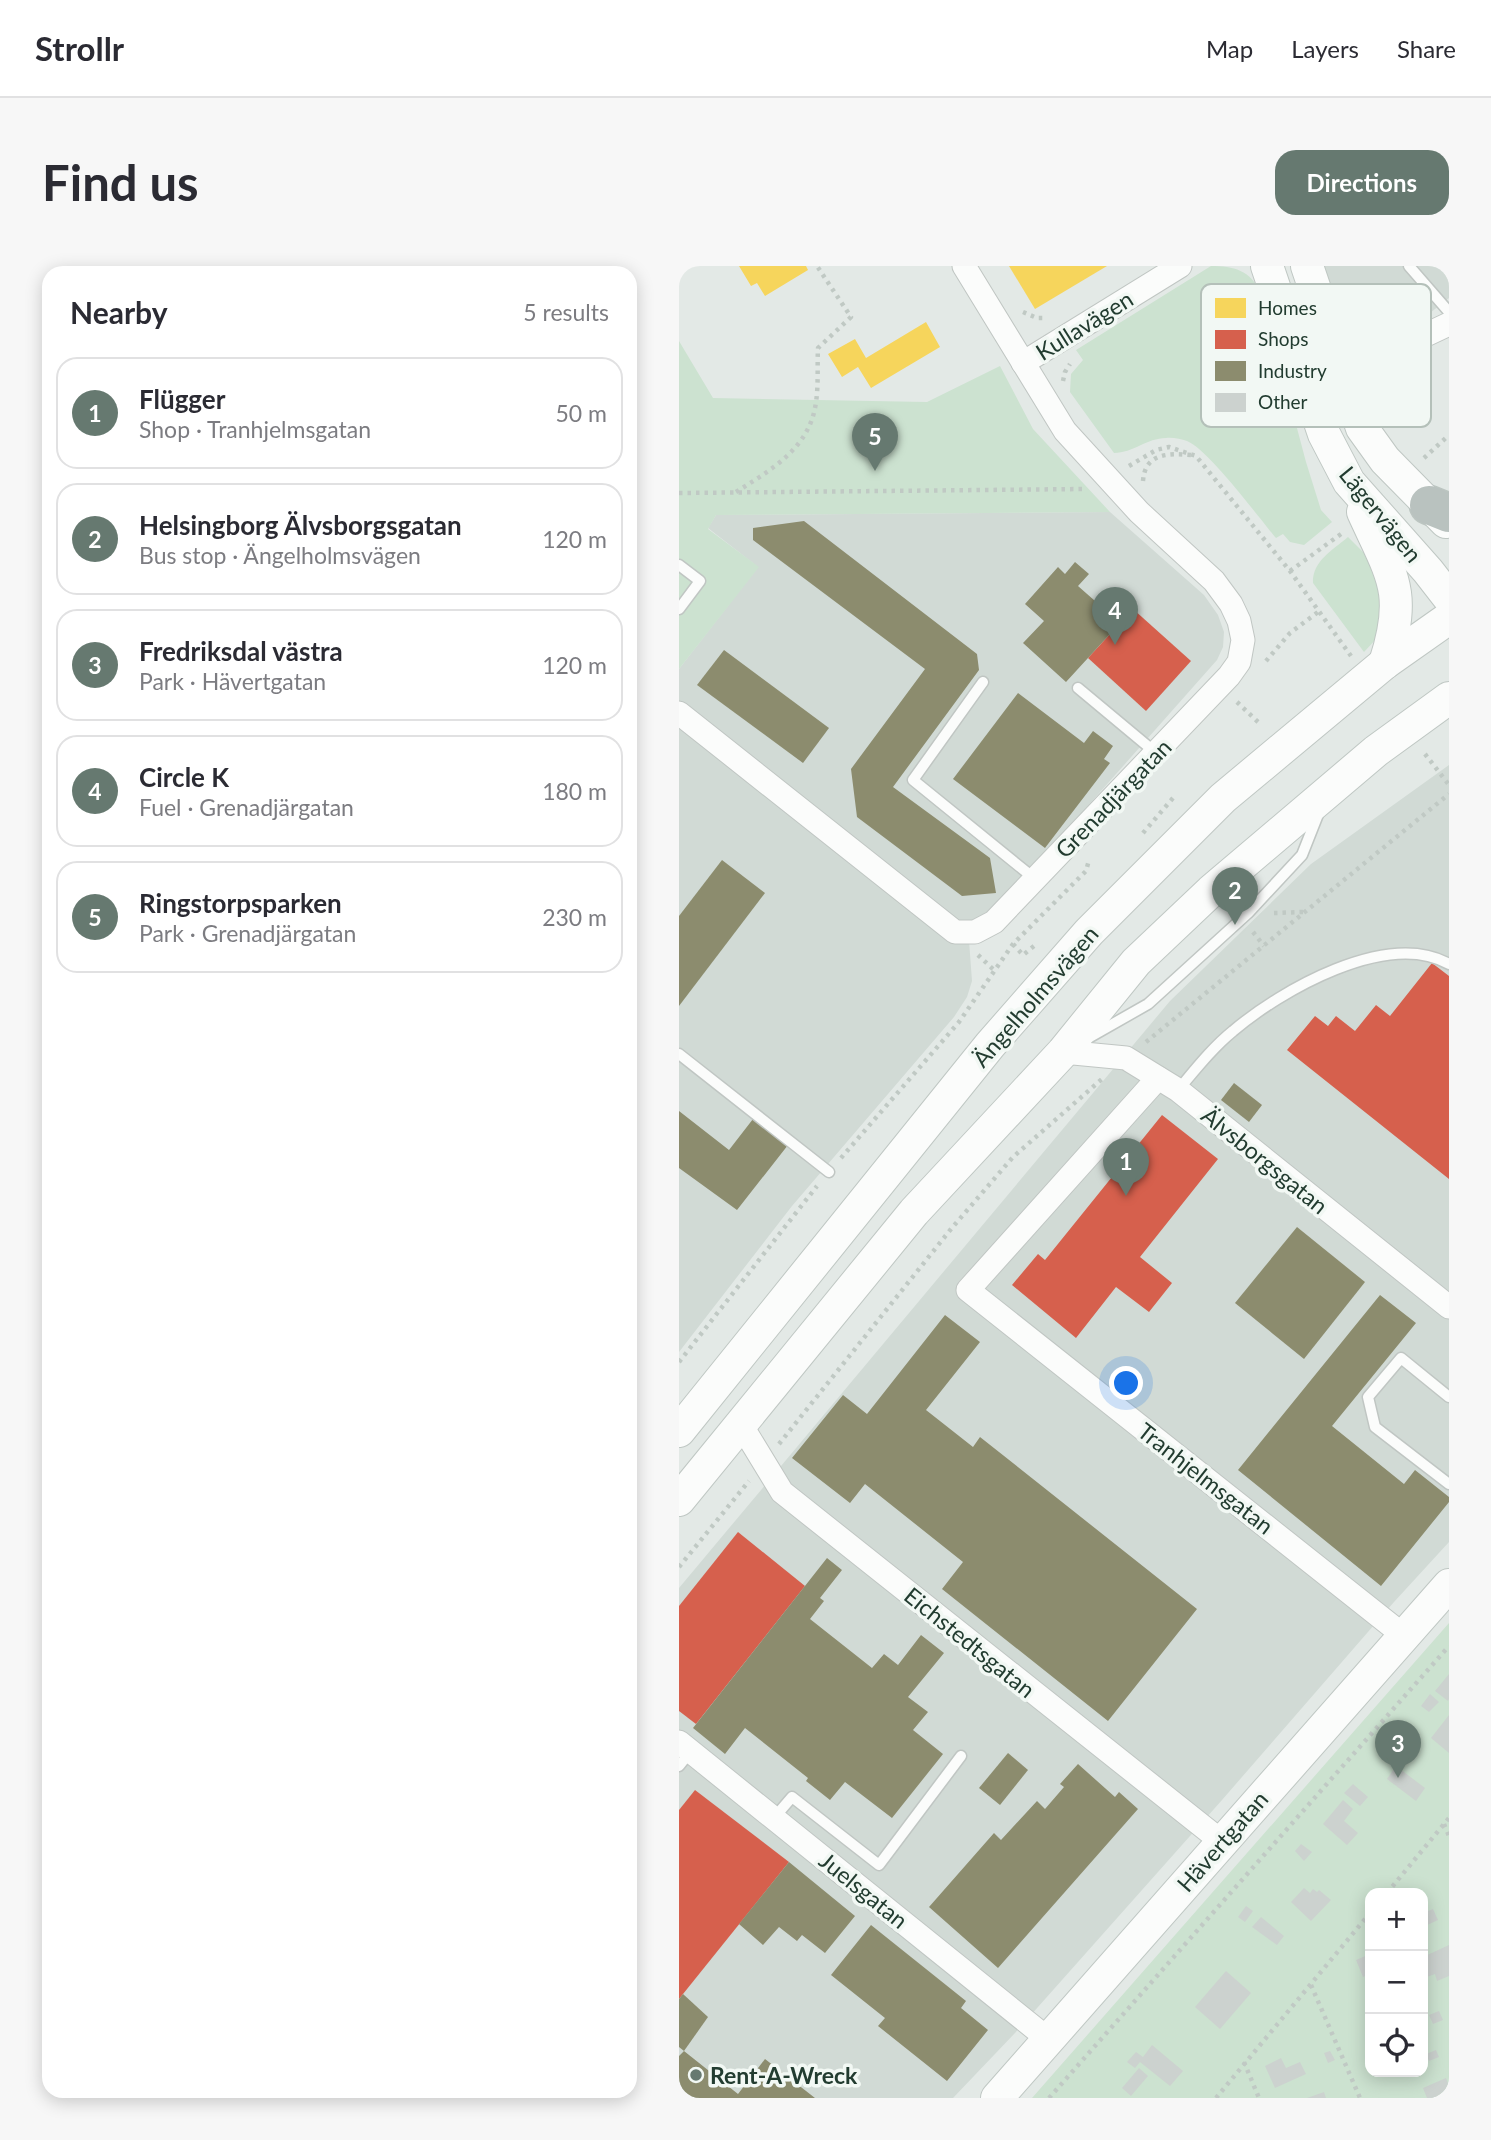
<!DOCTYPE html>
<meta charset="utf-8">
<style>
body{margin:0;font-family:Lato,sans-serif;background:#f7f7f7;color:#2b2b33}
.controls{position:absolute;right:21px;bottom:21px;display:grid;overflow:hidden;border-radius:14px;box-shadow:0 4px 18px #0003}
.controls button{width:63px;height:63px;display:grid;place-items:center;padding:0;border:0;border-bottom:2px solid #e1e1e2;background:#fff;color:#2b2b33;font:35px sans-serif}
.you{position:absolute;left:448px;top:1118px;width:24px;height:24px;margin:-18px;border:5px solid #fff;border-radius:50%;background:#1a73e8;box-shadow:0 0 0 10px #1a73e833}
.badge{display:grid;place-items:center;width:46px;height:46px;border-radius:50%;background:#667970;color:#fff;font-size:23px;font-weight:700}
.pin{position:absolute;translate:-50% -58px;filter:drop-shadow(0 2px 4px #0008)}
.pin::after{content:'';position:absolute;top:37px;width:24px;height:21px;background:inherit;clip-path:polygon(0 0,100% 0,50% 100%)}
.list{margin:0;padding:0;list-style:none}
h2{display:flex;justify-content:space-between;align-items:center;height:91px;margin:0;padding:0 28px;font-size:30px}
h2 small{font-size:23px;font-weight:400;color:#7c7c81}
.list li{display:grid;grid-template-columns:46px 1fr auto;gap:21px;align-items:center;box-sizing:border-box;height:112px;margin:0 14px 14px;padding:0 14px;border:2px solid #e1e1e2;border-radius:21px}
.list b{display:block;font-size:26px;white-space:nowrap}
.list p{margin:0;font-size:23px;white-space:nowrap;color:#7c7c81}
.list em{font-size:23px;font-style:normal;color:#7c7c81}
.icon{flex:none;width:38px;height:38px;fill:none;stroke:currentColor;stroke-width:2;stroke-linecap:round;stroke-linejoin:round}
.map{position:relative;flex:none;width:770px;height:1832px;overflow:hidden;border-radius:21px}
header{display:flex;align-items:center;gap:42px;box-sizing:border-box;height:98px;padding:0 35px;background:#fff;border-bottom:2px solid #e1e1e2}
header strong{font-size:33px}
nav{display:flex;gap:38px;margin-inline-start:auto;font-size:24px}
.intro{display:flex;align-items:center;justify-content:space-between;box-sizing:border-box;height:168px;padding:0 42px}
h1{margin:0;font-size:49px}
.button{padding:18px 32px;border-radius:21px;background:#667970;color:#fff;font-size:24px;font-weight:700}
main{display:flex;gap:42px;padding:0 42px}
aside{flex:1;background:#fff;border-radius:21px;box-shadow:0 4px 18px #0003}
.map>svg:first-child{display:block}
.built{fill:#d1dad5}
.green{fill:#cce2d0;fill-rule:evenodd}
.homes{fill:#f6d55c}
.shops{fill:#d6604d}
.industry{fill:#8c8c6e}
.building{fill:#ccd2cf}
.lines{fill:none;stroke-linecap:round;stroke-linejoin:round}
.lane-casing{stroke:#c0c6c3;stroke-width:13}
.street-casing{stroke:#c0c6c3;stroke-width:25}
.secondary-casing{stroke:#bfc7c3;stroke-width:34}
.highway-casing{stroke:#bcc5c1;stroke-width:41}
.path{stroke:#c0c9c4;stroke-width:4.5;stroke-dasharray:3.5 5;stroke-linecap:butt}
.lane{stroke:#fbfcfb;stroke-width:10}
.street{stroke:#fbfcfb;stroke-width:23}
.secondary{stroke:#fbfcfb;stroke-width:32}
.highway{stroke:#b9c2bf;stroke-width:38}
.poi-dot{fill:#667970;stroke:#f2f8f4;stroke-width:2.5}
.labels{text-anchor:middle;dominant-baseline:central;stroke-width:7;stroke-linejoin:round;paint-order:stroke}
.street-label{font-size:23px;fill:#223c30;stroke:#f2f8f4}
.poi-label{font-size:23px;font-weight:bold;fill:#223c30;stroke:#f2f8f4;text-anchor:start}
.key{fill:#f2f8f4;stroke:#b4c0b9;stroke-width:2}
.key-label{font-size:19px;fill:#223c30}
</style>
<header>
<strong>Strollr</strong>
<nav><a>Map</a><a>Layers</a><a>Share</a></nav>
</header>
<div class="intro"><h1>Find us</h1><a class="button">Directions</a></div>
<main>
<aside>
<h2>Nearby<small>5 results</small></h2>
<ul class="list">
<li><span class="badge">1</span><div><b>Flügger</b><p>Shop · Tranhjelmsgatan</p></div><em>50 m</em></li>
<li><span class="badge">2</span><div><b>Helsingborg Älvsborgsgatan</b><p>Bus stop · Ängelholmsvägen</p></div><em>120 m</em></li>
<li><span class="badge">3</span><div><b>Fredriksdal västra</b><p>Park · Hävertgatan</p></div><em>120 m</em></li>
<li><span class="badge">4</span><div><b>Circle K</b><p>Fuel · Grenadjärgatan</p></div><em>180 m</em></li>
<li><span class="badge">5</span><div><b>Ringstorpsparken</b><p>Park · Grenadjärgatan</p></div><em>230 m</em></li>
</ul>
</aside>
<div class="map">
<svg width="770" height="1832" viewBox="0 0 770 1832">
<rect width="100%" height="100%" fill="#e3e9e6"/>
<!-- built -->
<g class="built">
<polygon points="643,0 770,0 770,32 728,65 687,78 671,72"/>
<polygon points="431,246 525,329 539,349 545,366 544,381 538,394 314,647 289,661 293,715 288,731 275,751 113,940 0,1086 0,403 79,301 29,262 37,249"/>
<polygon points="770,499 770,1276 715,1336 543,1534 336,1767 274,1832 0,1832 0,1322 491,735 632,598"/>
</g>
<!-- green -->
<g class="green">
<path d="M532,0C555,0 571,4 582,27L627,196L642,244L653,256L625,279L611,276L604,268L597,272C580,252 529,183 508,175C502,173 493,171 487,172C468,172 454,187 435,187L391,126L392,108L404,94L397,84Z"/>
<polygon points="0,75 34,132 248,136 321,100 354,163 431,246 37,249 29,263 80,301 0,403"/>
<path d="M669,271L686,288L705,318L698,372L685,386L634,317C633,295 654,284 669,271Z"/>
<path d="M770,1357V1832H353ZM691,1627H744V1806H691Z"/>
</g>
<!-- homes -->
<g class="homes">
<polygon points="60,0 127,0 129,4 86,30 78,17 72,20"/>
<polygon points="330,0 428,0 356,43"/>
<polygon points="247,56 261,81 192,122 179,101 163,111 149,88 176,73 187,92"/>
</g>
<!-- shops -->
<g class="shops">
<polygon points="454,343 512,395 467,445 409,392"/>
<polygon points="753,697 770,710 770,913 608,784 636,750 649,760 657,750 676,765 697,739 711,750"/>
<polygon points="483,849 539,893 461,991 493,1017 470,1046 437,1021 397,1072 333,1019 359,988 366,994"/>
<polygon points="59,1266 126,1320 17,1458 0,1445 0,1340"/>
<polygon points="16,1524 110,1596 0,1733 0,1544"/>
</g>
<!-- industry -->
<g class="industry">
<polygon points="125,255 298,388 300,404 214,521 311,592 317,627 283,630 178,551 172,503 246,403 74,274 74,262"/>
<polygon points="396,296 410,308 399,320 441,357 387,416 344,377 365,355 346,338 379,301 386,308"/>
<polygon points="45,384 150,462 124,497 18,419"/>
<polygon points="339,427 405,477 414,465 434,480 425,493 431,497 366,582 274,513"/>
<polygon points="43,594 86,627 0,740 0,650"/>
<polygon points="555,817 583,839 570,856 542,834"/>
<polygon points="0,845 50,884 74,853 109,879 58,944 0,902"/>
<polygon points="618,961 686,1016 625,1093 556,1037"/>
<polygon points="701,1029 737,1057 653,1160 725,1218 736,1204 770,1231 770,1236 702,1320 559,1204"/>
<polygon points="266,1049 301,1076 247,1144 294,1181 301,1171 518,1343 429,1455 263,1323 284,1296 186,1218 171,1237 113,1192 164,1129 188,1148"/>
<polygon points="148,1292 163,1304 141,1332 145,1335 131,1353 193,1402 205,1388 219,1399 242,1369 265,1387 229,1431 249,1446 234,1464 264,1488 213,1552 166,1516 151,1534 127,1515 129,1512 66,1462 46,1488 14,1462"/>
<polygon points="329,1487 349,1504 321,1539 300,1522"/>
<polygon points="399,1498 436,1531 440,1526 459,1543 319,1702 250,1641 315,1567 322,1574 358,1535 366,1543 385,1521 381,1518"/>
<polygon points="110,1596 176,1650 146,1687 123,1669 118,1675 100,1661 84,1679 60,1658"/>
<polygon points="192,1659 287,1735 282,1742 309,1764 268,1815 199,1760 206,1752 152,1709"/>
<polygon points="4,1728 29,1751 5,1785 0,1781 0,1733"/>
<polygon points="5,1785 59,1828 86,1793 136,1832 0,1832 0,1790"/>
</g>
<!-- building -->
<g class="building">
<polygon points="770,1408 770,1433 769,1435 756,1425"/>
<polygon points="751,1428 760,1436 750,1446 742,1440"/>
<polygon points="770,1449 770,1487 752,1472"/>
<polygon points="717,1500 746,1522 737,1535 708,1513"/>
<polygon points="674,1518 689,1531 681,1540 665,1527"/>
<polygon points="664,1534 674,1543 665,1555 679,1567 668,1579 644,1558"/>
<polygon points="622,1578 633,1586 625,1595 616,1585"/>
<polygon points="625,1622 631,1627 634,1623 638,1626 640,1624 652,1634 632,1655 612,1636"/>
<polygon points="567,1640 574,1645 566,1656 559,1651"/>
<polygon points="754,1643 759,1654 744,1661 744,1647"/>
<polygon points="582,1651 605,1670 598,1679 573,1661"/>
<polygon points="770,1679 770,1710 758,1715 756,1708 748,1711 744,1701 744,1691"/>
<polygon points="691,1688 691,1708 684,1711 677,1694"/>
<polygon points="547,1705 572,1727 541,1763 516,1741"/>
<polygon points="760,1745 764,1754 754,1758 750,1749"/>
<polygon points="473,1779 504,1805 491,1820 461,1796 456,1802 448,1796 457,1786 464,1791"/>
<polygon points="757,1784 760,1791 750,1795 747,1788"/>
<polygon points="651,1785 656,1794 649,1797 645,1787"/>
<polygon points="602,1792 607,1802 621,1796 627,1808 596,1822 586,1800"/>
<polygon points="460,1802 469,1810 452,1830 443,1822"/>
<polygon points="767,1812 770,1820 770,1832 748,1832 744,1822"/>
<polygon points="645,1826 647,1832 628,1832"/>
</g>
<g class="lines">
<!-- lane casing -->
<g class="lane-casing">
<g id="lane">
<polyline points="730,0 770,46"/>
<polyline points="0,299 21,315 0,343"/>
<polyline points="304,416 234,514 356,613"/>
<polyline points="399,422 477,487"/>
<polyline points="411,771 469,738 569,647 623,589 640,546"/>
<polyline points="0,788 150,906"/>
<path d="M499,824C516,804 533,782 554,765C601,725 708,663 770,698"/>
<polyline points="770,1131 722,1092 689,1131 696,1161 770,1218"/>
<polyline points="0,1500 12,1485"/>
<polyline points="95,1552 113,1531 200,1599 282,1490"/>
</g>
</g>
<!-- street casing -->
<g class="street-casing">
<g id="street">
<polyline points="344,97 501,0"/>
<polyline points="664,103 683,99 770,58"/>
<polyline points="0,447 276,666 296,666 315,656 550,410 560,396 564,374 560,355 552,338 535,315 460,246 386,165 285,0"/>
<polyline points="384,786 447,792 499,824 770,1041"/>
<polyline points="479,812 289,1024 724,1369"/>
<polyline points="61,1157 103,1226 542,1575"/>
<polyline points="0,1476 369,1773"/>
</g>
</g>
<!-- secondary casing -->
<g class="secondary-casing">
<g id="secondary">
<polyline points="588,0 645,168 670,216 749,305 770,332"/>
<polyline points="628,0 683,162 706,194 767,256"/>
<path d="M684,246C713,310 729,326 706,397"/>
<polyline points="0,1165 311,779 410,666 544,532 706,397 770,352"/>
<polyline points="0,1234 235,946 384,786 457,696 532,625 697,485 770,432"/>
<polyline points="318,1832 770,1319"/>
</g>
</g>
<!-- highway casing -->
<g class="highway-casing">
<polyline id="highway" points="750,239 770,247"/>
</g>
<!-- path -->
<g class="path">
<polyline points="344,46 358,52 368,52"/>
<polyline points="384,115 386,106 391,98"/>
<polyline points="745,192 770,169"/>
<polyline points="450,200 477,184 490,181 517,190 611,305 672,390"/>
<path d="M464,215C466,187 489,187 512,189"/>
<path d="M57,226C90,205 128,184 136,142C140,122 138,101 139,82L172,51L138,0"/>
<polyline points="0,227 405,223"/>
<polyline points="611,305 662,268"/>
<polyline points="587,395 611,367 639,346"/>
<polyline points="558,436 579,456"/>
<polyline points="746,488 770,519"/>
<polyline points="464,567 494,532"/>
<polyline points="595,647 624,646"/>
<polyline points="574,666 585,680"/>
<polyline points="334,678 344,689 355,680"/>
<polyline points="299,689 316,705"/>
<polyline points="467,776 770,528"/>
<polyline points="162,892 280,756 334,678 407,605 410,594"/>
<polyline points="0,1096 138,920"/>
<polyline points="100,1178 272,963 334,891 423,813"/>
<polyline points="0,1301 70,1215"/>
<polyline points="765,1558 770,1570"/>
<polyline points="708,1627 770,1552"/>
<polyline points="632,1719 681,1832"/>
<polyline points="565,1796 580,1832"/>
<polyline points="370,1832 770,1380"/>
<polyline points="537,1832 691,1647"/>
</g>
<!-- lane -->
<use href="#lane" class="lane"/>
<!-- street -->
<use href="#street" class="street"/>
<!-- secondary -->
<use href="#secondary" class="secondary"/>
<!-- highway -->
<use href="#highway" class="highway"/>
</g>
<!-- markers -->
<circle class="poi-dot" cx="17" cy="1809" r="7"/>
<g class="labels">
<!-- street labels -->
<g class="street-label">
<text transform="translate(405 59) rotate(-32)">Kullavägen</text>
<text transform="translate(702 248) rotate(51)">Lägervägen</text>
<text transform="translate(434 532) rotate(-46)">Grenadjärgatan</text>
<text transform="translate(356 730) rotate(-49)">Ängelholmsvägen</text>
<text transform="translate(586 894) rotate(39)">Älvsborgsgatan</text>
<text transform="translate(527 1212) rotate(38)">Tranhjelmsgatan</text>
<text transform="translate(291 1376) rotate(39)">Eichstedtsgatan</text>
<text transform="translate(543 1575) rotate(-49)">Hävertgatan</text>
<text transform="translate(185 1624) rotate(39)">Juelsgatan</text>
</g>
<!-- poi labels -->
<g class="poi-label">
<text x="31" y="1809">Rent-A-Wreck</text>
</g>
</g>
<!-- legend -->
<rect x="522" y="18" width="230" height="143" rx="10" class="key"/>
<rect x="536" y="32" width="31" height="20" fill="#f6d55c"/>
<rect x="536" y="64" width="31" height="19" fill="#d6604d"/>
<rect x="536" y="95" width="31" height="20" fill="#8c8c6e"/>
<rect x="536" y="127" width="31" height="19" fill="#ccd2cf"/>
<g class="key-label">
<text x="579" y="49">Homes</text>
<text x="579" y="80">Shops</text>
<text x="579" y="112">Industry</text>
<text x="579" y="143">Other</text>
</g>
</svg>
<div class="controls">
<button>+</button>
<button>−</button>
<button><svg class="icon" aria-label="locate" viewBox="0 0 24 24"><circle cx="12" cy="12" r="6"/><path d="M12 2v4M12 18v4M2 12h4M18 12h4"/></svg></button>
</div>
<div class="you"></div>
<div class="pin badge" style="left:447px;top:930px">1</div>
<div class="pin badge" style="left:556px;top:659px">2</div>
<div class="pin badge" style="left:719px;top:1512px">3</div>
<div class="pin badge" style="left:436px;top:379px">4</div>
<div class="pin badge" style="left:196px;top:205px">5</div>
</div>
</main>
